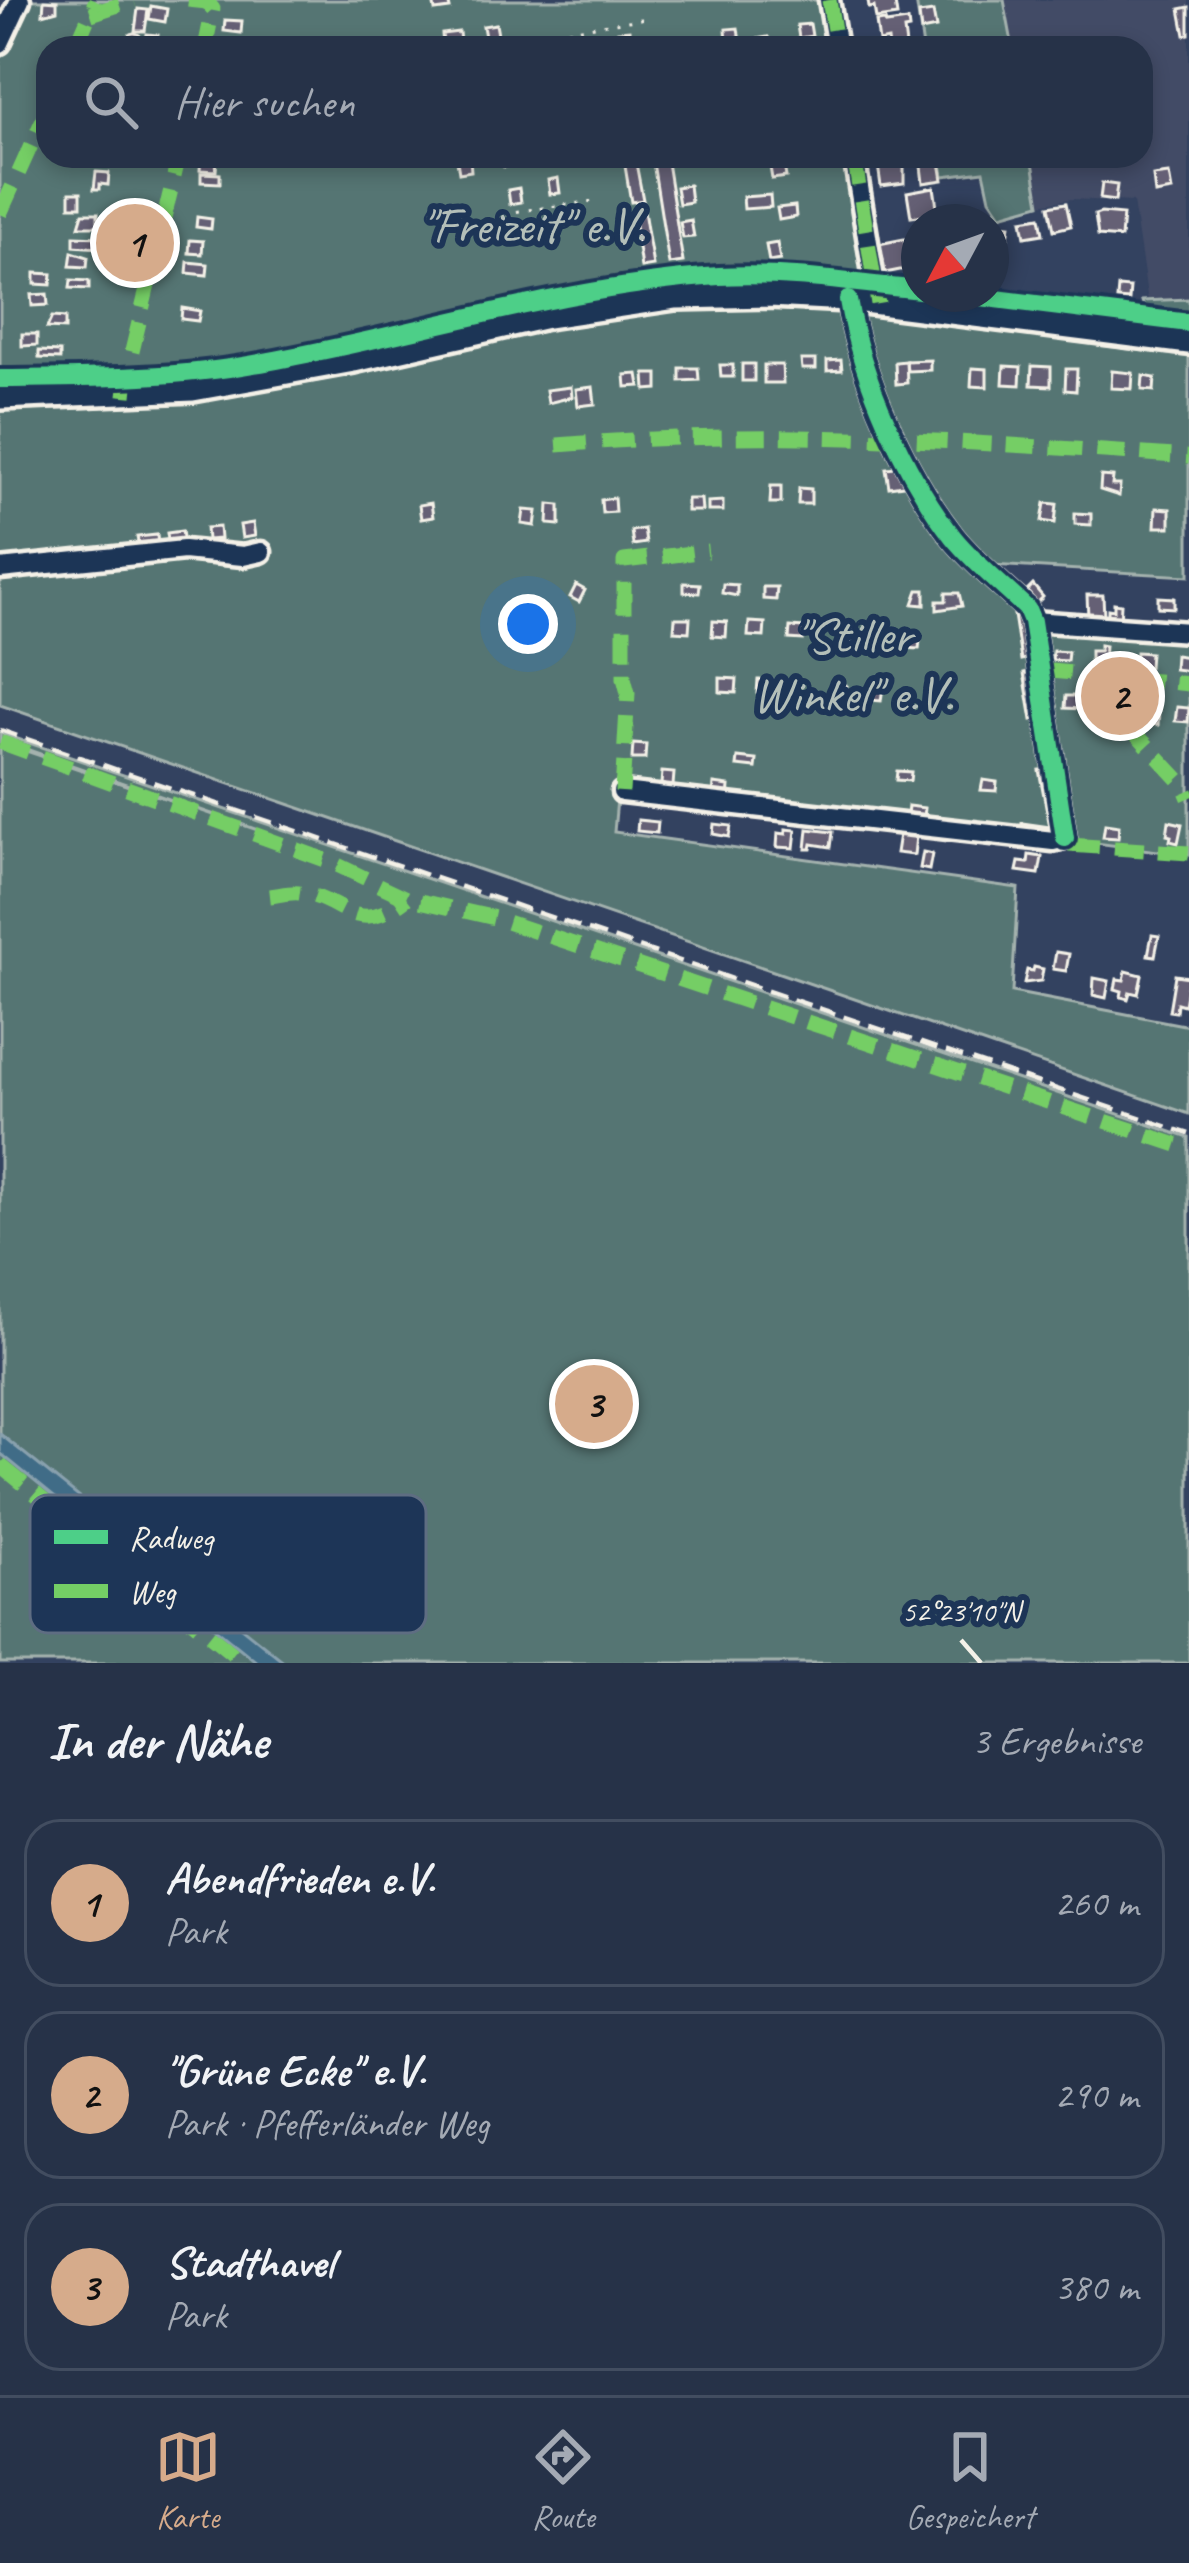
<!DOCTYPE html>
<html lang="de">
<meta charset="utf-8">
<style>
body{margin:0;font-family:Caveat,sans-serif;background:#323e52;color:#f1f3f6}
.compass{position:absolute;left:901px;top:204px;width:108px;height:108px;border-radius:50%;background:#263248;box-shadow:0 6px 18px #0003;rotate:229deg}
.you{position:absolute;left:528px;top:624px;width:42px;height:42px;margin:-30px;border:9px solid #fff;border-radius:50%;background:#1a73e8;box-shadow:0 0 0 18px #1a73e833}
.badge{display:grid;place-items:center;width:78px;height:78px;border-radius:50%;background:#d6ab8b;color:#111;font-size:39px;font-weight:700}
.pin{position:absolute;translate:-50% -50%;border:6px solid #fff;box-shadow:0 3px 12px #0006}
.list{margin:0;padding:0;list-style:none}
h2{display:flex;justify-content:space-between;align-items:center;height:156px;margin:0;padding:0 48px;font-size:51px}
h2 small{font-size:39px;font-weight:400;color:#a4aab4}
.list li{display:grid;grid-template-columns:78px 1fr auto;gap:36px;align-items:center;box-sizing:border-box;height:168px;margin:0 24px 24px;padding:0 24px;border:3px solid #424d60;border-radius:36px}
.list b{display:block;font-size:45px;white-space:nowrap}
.list p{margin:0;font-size:39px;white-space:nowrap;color:#a4aab4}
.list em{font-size:39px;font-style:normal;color:#a4aab4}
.icon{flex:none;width:66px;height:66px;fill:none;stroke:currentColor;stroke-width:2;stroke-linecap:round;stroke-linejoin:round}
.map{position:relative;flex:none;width:1189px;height:1663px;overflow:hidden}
.search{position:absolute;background:#263248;box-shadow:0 6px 18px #0003;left:36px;right:36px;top:36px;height:132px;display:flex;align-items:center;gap:30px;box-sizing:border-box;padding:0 42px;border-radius:36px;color:#a4aab4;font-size:45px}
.sheet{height:732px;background:#263248}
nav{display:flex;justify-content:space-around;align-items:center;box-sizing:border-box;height:168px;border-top:3px solid #424d60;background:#263248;font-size:33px;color:#a4aab4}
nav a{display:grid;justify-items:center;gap:6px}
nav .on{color:#d6ab8b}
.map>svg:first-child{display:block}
.built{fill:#424b66}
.green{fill:#557473;stroke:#a4b2ae;stroke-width:3}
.water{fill:#416c87;stroke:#89a1ae;stroke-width:3}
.building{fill:#656074;stroke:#f4f1e8;stroke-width:3}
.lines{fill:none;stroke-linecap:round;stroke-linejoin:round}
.minor-casing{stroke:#f4f1e8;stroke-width:27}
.major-casing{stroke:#f4f1e8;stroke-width:30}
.path{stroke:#f4f1e8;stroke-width:3;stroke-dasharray:3 9;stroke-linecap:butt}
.minor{stroke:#1d3557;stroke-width:18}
.major{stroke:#1d3557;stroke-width:21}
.rail{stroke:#f4f1e8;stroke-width:4.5;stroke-dasharray:18 9;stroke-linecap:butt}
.quiet{stroke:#74ce65;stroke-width:15;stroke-dasharray:30 15;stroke-linecap:butt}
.cycleway-casing{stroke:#1d3557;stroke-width:26}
.cycleway{stroke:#4dcf88;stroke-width:18}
.ticks{fill:none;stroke:#f4f1e8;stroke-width:4.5}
.labels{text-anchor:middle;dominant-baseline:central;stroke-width:12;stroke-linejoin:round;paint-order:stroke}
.park-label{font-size:51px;fill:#b4bfb9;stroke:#1d3557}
.key{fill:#1d3557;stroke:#5e6d82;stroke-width:3}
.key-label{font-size:33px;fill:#f4f1e8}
.ticks-label{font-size:30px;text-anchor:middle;fill:#f4f1e8;stroke:#1d3557;stroke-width:12;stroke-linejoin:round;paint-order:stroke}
</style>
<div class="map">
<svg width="1189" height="1663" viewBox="0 0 1189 1663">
<rect width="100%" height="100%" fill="#334260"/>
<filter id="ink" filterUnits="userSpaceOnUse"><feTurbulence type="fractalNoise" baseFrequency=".00833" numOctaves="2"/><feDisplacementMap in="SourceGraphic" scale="24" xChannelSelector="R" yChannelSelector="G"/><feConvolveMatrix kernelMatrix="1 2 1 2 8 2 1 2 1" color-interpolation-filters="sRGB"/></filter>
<g filter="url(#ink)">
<!-- built -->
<polygon class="built" points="1004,0 1189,0 1189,299 1148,301 1133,202 1072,199 1040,204 1032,156 1141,156 1141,48 1013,48"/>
<!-- green -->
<g class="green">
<polygon points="25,0 825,0 832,48 48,48 48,156 850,156 869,275 727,269 600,282 244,363 122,373 0,375 0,52"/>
<polygon points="916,0 1004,0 1013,48 923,48"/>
<polygon points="940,156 1032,156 1040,204 1001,215 990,199 984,171 943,176"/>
<polygon points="1189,299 1189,320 1146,314 1142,301"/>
<path d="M737,307L841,311L888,431L881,435L883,440L892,441L945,538L944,543L1024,615L1060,826L1049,837L618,788L614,832L1018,888L1012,992L1189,1026V1114L0,705V410C107,410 211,401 317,381C418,361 517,330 619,315C658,309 698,309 737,307Z"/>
<polygon points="857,313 1189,357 1189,576 990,565 945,519 902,442 903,433 893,423"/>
<polygon points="1039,626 1189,638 1189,855 1072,840"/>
<polygon points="0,733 1189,1138 1189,1663 0,1663 0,742 275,836 0,740"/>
</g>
<!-- water -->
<polygon class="water" points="0,1434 286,1663 258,1663 0,1453"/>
<!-- building -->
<g class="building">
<polygon points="44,0 57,1 57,10 43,14"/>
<polygon points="433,0 448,0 450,9 435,11"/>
<polygon points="874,0 895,3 897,16 876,19 874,7 869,8 868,1"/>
<polygon points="151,6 167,9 165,22 149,19"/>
<polygon points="1189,7 1189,34 1185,35 1180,9"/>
<polygon points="138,9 148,10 145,31 135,31"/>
<polygon points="933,12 936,28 921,31 919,14"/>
<polygon points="225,20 242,21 241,33 224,31"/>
<polygon points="885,21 886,24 908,21 909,29 904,30 906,46 889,48 888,40 879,42 876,22"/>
<polygon points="496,24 498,35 485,37 483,26"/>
<polygon points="810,24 812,36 799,38 797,25"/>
<polygon points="738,28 740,42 727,43 726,29"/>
<polygon points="629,30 631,45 621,47 618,31"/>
<polygon points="459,32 460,43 443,44 442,34"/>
<circle cx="134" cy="41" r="8"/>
<polygon points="147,34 158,35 156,48 145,46"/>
<polygon points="768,37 774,47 757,48 756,39"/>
<polygon points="502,156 516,156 518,165 504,167"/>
<polygon points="652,156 666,156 683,262 669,264"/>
<polygon points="822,156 834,156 836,166 824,168"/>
<polygon points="904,156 904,183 881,186 877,158"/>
<polygon points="931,156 939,156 943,180 923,183 921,166 933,164"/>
<polygon points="201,157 217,158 216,171 200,170"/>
<polygon points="635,158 643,200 631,202 624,160"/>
<polygon points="470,159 471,171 459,173 457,161"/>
<polygon points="784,165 786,177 772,179 770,167"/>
<polygon points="96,172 109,173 108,185 100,184 100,189 94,189"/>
<polygon points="201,173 220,174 220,183 201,182"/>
<polygon points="1169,174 1172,191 1155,194 1153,176"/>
<polygon points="558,178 560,193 550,194 548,180"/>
<polygon points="1102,183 1117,185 1115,201 1100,199"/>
<polygon points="689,185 691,202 679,204 676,187"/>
<polygon points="934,187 938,213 911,217 907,192"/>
<polygon points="519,188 521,202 510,204 508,190"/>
<rect x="70" y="192" width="11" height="14"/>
<polygon points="770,195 771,207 744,209 743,197"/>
<polygon points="1066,203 1071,226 1054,230 1049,206"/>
<polygon points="795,206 796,217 779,220 777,208"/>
<polygon points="644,211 653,266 641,268 633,212"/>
<polygon points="83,213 98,213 98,226 79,226"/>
<polygon points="1101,213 1123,215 1121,238 1098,236 1095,215"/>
<polygon points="197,217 212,219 211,229 196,227"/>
<polygon points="1040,217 1043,234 1025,237 1022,220"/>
<polygon points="691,220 694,237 683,238 680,222"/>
<polygon points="991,223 1010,225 1008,237 991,235"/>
<polygon points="74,236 99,237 99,248 74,246"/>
<polygon points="904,239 910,268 880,274 877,262 883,260 879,244"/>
<polygon points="190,240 203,241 202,254 189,253"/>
<polygon points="777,243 780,260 769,262 766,245"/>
<polygon points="996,244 1008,246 1004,274 991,273"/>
<polygon points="72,252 88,257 87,267 70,266"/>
<polygon points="188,262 208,264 207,275 187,273"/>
<polygon points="35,273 52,274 51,285 35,284"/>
<polygon points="71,280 89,281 89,289 70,288"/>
<polygon points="1118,287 1130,288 1129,300 1117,299"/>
<polygon points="47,294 48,305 32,306 31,295"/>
<polygon points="182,308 200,311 198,321 181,319"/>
<polygon points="52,317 65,318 65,329 47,328"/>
<polygon points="22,334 37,334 37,345 22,346"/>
<polygon points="39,351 60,352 60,359 39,358"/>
<polygon points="801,360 816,360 816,369 802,369"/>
<polygon points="841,360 842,370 827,371 827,361"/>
<polygon points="930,360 930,370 907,371 906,361"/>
<polygon points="906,361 907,383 896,384 895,362"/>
<rect x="742" y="364" width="12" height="17"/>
<polygon points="720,365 733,365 733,377 721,377"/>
<polygon points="764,365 782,365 783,383 764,383"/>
<polygon points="1004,366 1021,367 1020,385 1003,384"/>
<polygon points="1032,366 1051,367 1051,386 1031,385"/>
<polygon points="680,368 698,368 699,380 680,381"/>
<polygon points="972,368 987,369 987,387 971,386"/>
<polygon points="1066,369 1077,369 1076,391 1065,390"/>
<polygon points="1112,371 1133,373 1132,389 1111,388"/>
<polygon points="638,374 640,386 626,387 625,375"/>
<polygon points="645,374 658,374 658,389 646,390"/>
<polygon points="1143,376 1155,378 1154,391 1142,390"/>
<polygon points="571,387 572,397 548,403 546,390"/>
<polygon points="593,387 595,404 578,406 576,389"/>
<polygon points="905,466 910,484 889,487 886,468"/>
<polygon points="1101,476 1113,477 1112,485 1120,485 1119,496 1100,490"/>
<polygon points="771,486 781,486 781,503 770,503"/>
<polygon points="799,488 811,489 811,504 798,504"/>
<polygon points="614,498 615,512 602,513 601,500"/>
<polygon points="687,499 701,499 702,511 687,511"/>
<polygon points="723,501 723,511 708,511 708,502"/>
<polygon points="431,503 433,517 421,519 419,505"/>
<polygon points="1045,503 1057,504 1055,523 1042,521"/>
<polygon points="549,504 560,505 560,525 548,524"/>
<polygon points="1156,508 1170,509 1170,527 1155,527"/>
<polygon points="524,510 537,511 535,526 522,524"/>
<polygon points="1075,513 1091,514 1091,525 1075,524"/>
<polygon points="253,523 255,536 242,538 240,525"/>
<polygon points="219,527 220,539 207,540 206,528"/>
<polygon points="644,529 646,543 633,545 631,531"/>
<polygon points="182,531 184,544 169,546 167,533"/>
<polygon points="157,535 158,545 139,547 137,537"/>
<polygon points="684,583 700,584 699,593 684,592"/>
<polygon points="723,584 737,585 737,596 722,593"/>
<polygon points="576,585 585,590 579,602 570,597"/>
<polygon points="1033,585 1043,597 1037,603 1027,591"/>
<polygon points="763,587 777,587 776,600 763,599"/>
<polygon points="918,590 925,590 925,605 913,604"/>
<polygon points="946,593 959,593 962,606 937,610 937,601 946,601"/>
<polygon points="1087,595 1103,595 1104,617 1088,617"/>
<polygon points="1158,597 1174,598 1174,608 1158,607"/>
<polygon points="1114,603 1121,604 1120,622 1108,621 1108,609 1114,610"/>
<polygon points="1014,615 1024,615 1031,658 1021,660"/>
<polygon points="675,618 690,618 689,632 674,631"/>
<polygon points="713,621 727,622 726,637 712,636"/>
<polygon points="749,622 765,623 764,637 748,636"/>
<polygon points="790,627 804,628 803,640 789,639"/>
<polygon points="840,627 853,628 852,643 838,642"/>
<polygon points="873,636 892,638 891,648 872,646"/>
<polygon points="905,639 920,640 919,649 904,648"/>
<polygon points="1100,645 1105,646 1104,660 1090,659 1090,651 1100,651"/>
<polygon points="1053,651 1068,652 1067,661 1052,660"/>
<polygon points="1136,652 1150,653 1149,667 1135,667"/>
<polygon points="1175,655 1189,657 1189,671 1174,669"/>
<polygon points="1034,671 1042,718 1032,720 1024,673"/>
<polygon points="720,678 737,679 736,693 720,692"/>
<polygon points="758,680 772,680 771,694 757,693"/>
<polygon points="834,685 846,685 849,698 834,698"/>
<polygon points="875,686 883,687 881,701 870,700"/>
<polygon points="1066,696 1081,696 1081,709 1065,708"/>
<polygon points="1177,707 1189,708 1188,722 1175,721"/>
<polygon points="1146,711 1159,712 1158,725 1144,723"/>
<polygon points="633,744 646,745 645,759 632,759"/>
<polygon points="738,758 757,760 756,768 737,766"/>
<polygon points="1050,769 1060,826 1049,837 1021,833 1022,823 1050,827 1039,770"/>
<polygon points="897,771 911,772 910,781 896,780"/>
<polygon points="662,772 674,773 673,786 661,785"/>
<polygon points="983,780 997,782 996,791 981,790"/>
<polygon points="714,784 729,786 728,798 713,796"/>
<polygon points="908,806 925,808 924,817 907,815"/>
<polygon points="638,820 658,822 657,833 637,831"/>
<polygon points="1169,821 1182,824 1178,843 1170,841 1171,836 1167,835"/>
<polygon points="714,824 731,826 729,837 713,834"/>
<polygon points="1105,824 1119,826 1118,838 1103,837"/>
<polygon points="786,829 796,830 794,848 777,847 778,833 786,834"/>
<polygon points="808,829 833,832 831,847 812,844 811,849 806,849"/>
<polygon points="899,834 916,836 914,855 896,853"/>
<polygon points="923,852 932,854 929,870 920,868"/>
<polygon points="1029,855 1042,857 1039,874 1017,871 1019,862 1028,863"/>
<polygon points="1152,935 1159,936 1155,956 1148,955"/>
<polygon points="1056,952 1069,954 1066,971 1053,969"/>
<polygon points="1034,967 1043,969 1041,981 1024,983 1027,970 1033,971"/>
<polygon points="1126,971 1142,975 1138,994 1130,992 1128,999 1121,997 1122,991 1115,989 1117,979 1124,980"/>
<polygon points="1175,975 1189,977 1184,1005 1177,1003 1176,1012 1169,1011"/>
<polygon points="1094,978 1109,981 1106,998 1093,995"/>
</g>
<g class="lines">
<!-- minor casing -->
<g class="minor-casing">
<g id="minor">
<polyline points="829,0 837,48"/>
<polyline points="0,43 20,0"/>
<polyline points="854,156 878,304"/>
<polyline points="0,569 184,550 243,556 261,552"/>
<polyline points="1032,621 1189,632"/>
<path d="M622,792L1053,841L1065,838L1032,621L1027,609C1003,586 974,563 953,537C905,475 861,378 848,300"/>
</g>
</g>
<!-- major casing -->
<g class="major-casing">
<polyline id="major" points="0,398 193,390 354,361 547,317 675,298 770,296 848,300 1189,343"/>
</g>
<!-- path -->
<g class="path">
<polyline points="568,30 648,18"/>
<polyline points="505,48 569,39"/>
<polyline points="505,213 594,201"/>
</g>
<!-- minor -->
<use href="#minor" class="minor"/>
<!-- major -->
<use href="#major" class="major"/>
<!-- rail -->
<polyline class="rail" points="0,730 1189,1134"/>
<!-- quiet -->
<g class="quiet">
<polyline points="188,0 207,2 213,9 205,48"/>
<polyline points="829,0 837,48"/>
<polyline points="91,14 134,0"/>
<polyline points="75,48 96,0"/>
<polyline points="854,156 878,304"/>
<polyline points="0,214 48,108"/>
<polyline points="125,396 128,368 179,156"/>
<path d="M557,445C768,427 978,442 1189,457"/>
<polyline points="1040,670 1189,684"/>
<polyline points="1131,679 1128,725 1183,784 1189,798"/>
<polyline points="0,742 331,862 407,898 495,918 1189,1149"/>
<polyline points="622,792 628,693 624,678 624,561 708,551"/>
<polyline points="1069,845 1189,853"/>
<path d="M270,896C279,895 290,892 299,893C346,899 354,939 407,898"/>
<polyline points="0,1465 244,1663"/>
</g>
<!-- cycleway casing -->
<g class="cycleway-casing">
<g id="cycleway">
<polyline points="956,294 1189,323"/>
<path d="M848,300C861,378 905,475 953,537C974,563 1003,586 1027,609L1032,621L1065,838"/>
<path d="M0,379C84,378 171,379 254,364C409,337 562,286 719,276C785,272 854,283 919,290"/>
</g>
</g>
<!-- cycleway -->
<use href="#cycleway" class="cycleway"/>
</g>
</g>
<!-- ticks -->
<path class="ticks" d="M961,1640L981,1663"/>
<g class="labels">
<!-- park labels -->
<g class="park-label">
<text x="533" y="225">"Freizeit" e.V.</text>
<text x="853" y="635">"Stiller<tspan x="853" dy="59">Winkel" e.V.</tspan></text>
</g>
</g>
<!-- legend -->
<rect x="30" y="1495" width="396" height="138" rx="18" class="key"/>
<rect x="54" y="1530" width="54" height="14" fill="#4dcf88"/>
<rect x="54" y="1584" width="54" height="14" fill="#74ce65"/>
<g class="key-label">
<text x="129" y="1549">Radweg</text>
<text x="129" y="1603">Weg</text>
</g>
<g class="ticks-label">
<text x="961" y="1621">52°23'10"N</text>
</g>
</svg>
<svg class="compass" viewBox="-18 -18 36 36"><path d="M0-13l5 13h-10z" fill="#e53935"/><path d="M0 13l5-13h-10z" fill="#a4aab4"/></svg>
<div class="you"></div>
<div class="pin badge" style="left:135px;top:243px">1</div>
<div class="pin badge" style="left:1120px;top:696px">2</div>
<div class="pin badge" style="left:594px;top:1404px">3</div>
<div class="search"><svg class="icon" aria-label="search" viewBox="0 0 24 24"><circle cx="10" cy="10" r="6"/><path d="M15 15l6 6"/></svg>Hier suchen</div>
</div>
<section class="sheet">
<h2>In der Nähe<small>3 Ergebnisse</small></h2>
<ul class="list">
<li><span class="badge">1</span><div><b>Abendfrieden e.V.</b><p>Park</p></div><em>260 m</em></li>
<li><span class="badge">2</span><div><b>&quot;Grüne Ecke&quot; e.V.</b><p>Park · Pfefferländer Weg</p></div><em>290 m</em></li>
<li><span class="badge">3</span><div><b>Stadthavel</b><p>Park</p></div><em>380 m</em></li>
</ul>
</section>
<nav>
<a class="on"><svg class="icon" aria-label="map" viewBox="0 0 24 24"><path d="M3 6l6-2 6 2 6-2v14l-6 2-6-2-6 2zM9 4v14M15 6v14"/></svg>Karte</a>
<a><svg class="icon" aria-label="directions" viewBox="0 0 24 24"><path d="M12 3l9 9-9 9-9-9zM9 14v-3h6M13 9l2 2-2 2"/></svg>Route</a>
<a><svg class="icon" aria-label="saved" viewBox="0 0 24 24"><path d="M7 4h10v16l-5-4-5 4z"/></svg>Gespeichert</a>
</nav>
